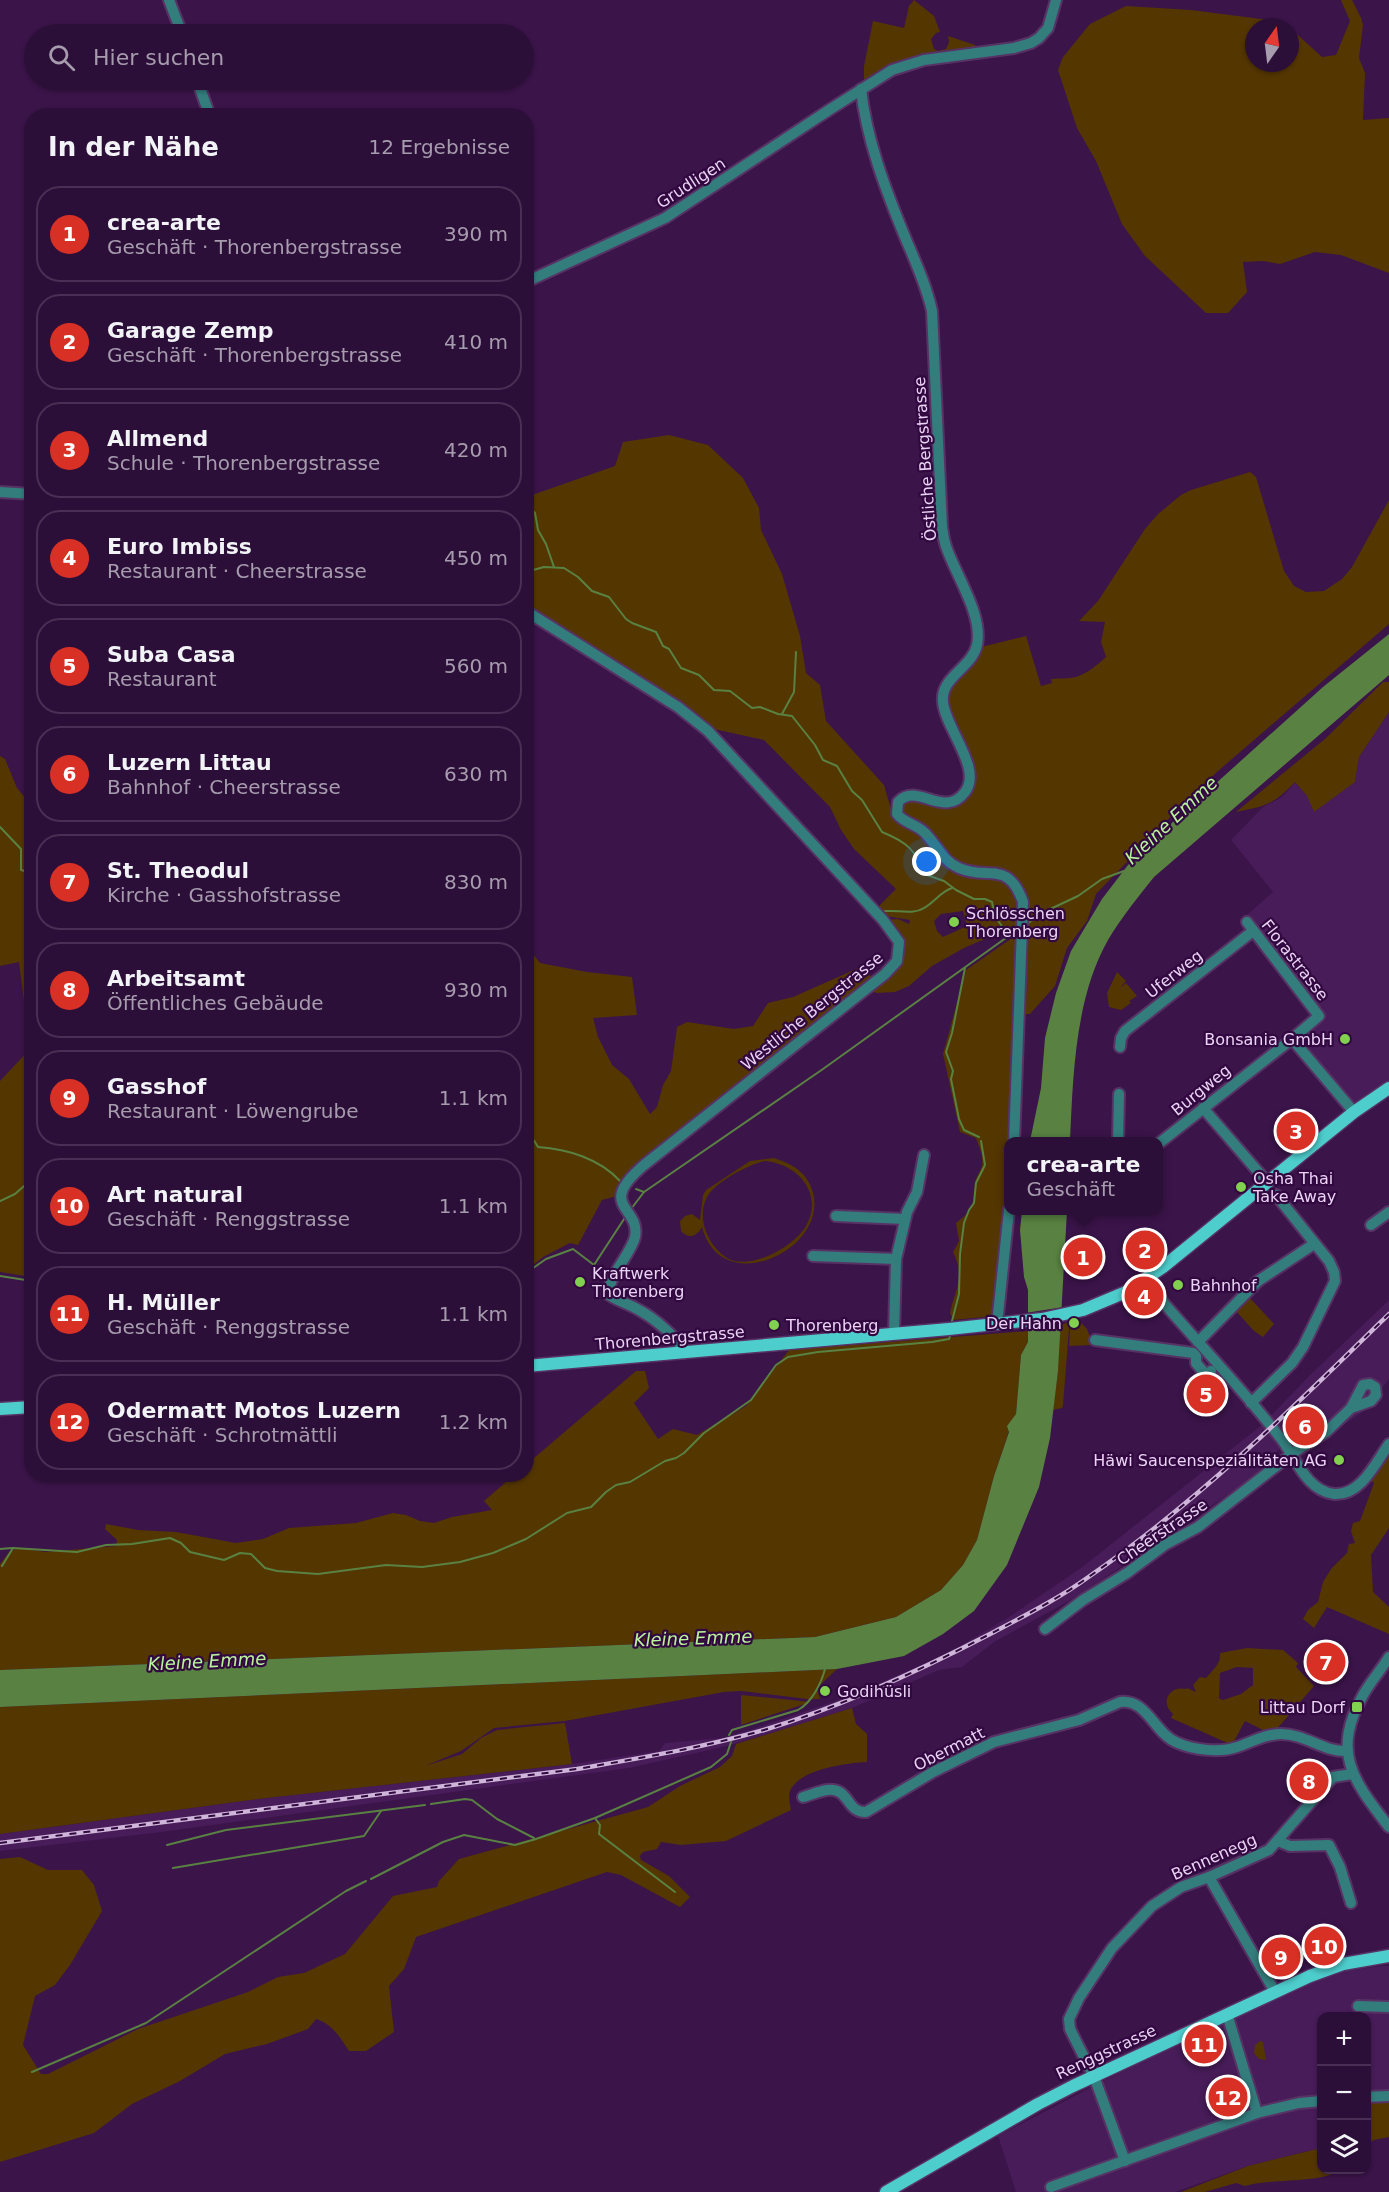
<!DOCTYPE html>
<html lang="de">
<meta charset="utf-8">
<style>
body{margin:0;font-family:"DejaVu Sans",sans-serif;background:#381d43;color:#f1f3f6}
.controls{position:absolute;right:18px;bottom:18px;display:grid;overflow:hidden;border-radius:12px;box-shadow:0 2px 4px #0004}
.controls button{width:54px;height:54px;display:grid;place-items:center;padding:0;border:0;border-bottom:2px solid #482f53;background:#2c0f38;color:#f1f3f6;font:30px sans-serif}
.compass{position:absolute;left:1245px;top:18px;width:54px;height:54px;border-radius:50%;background:#2c0f38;box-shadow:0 2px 4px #0004;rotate:14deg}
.you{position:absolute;left:927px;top:862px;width:21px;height:21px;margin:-15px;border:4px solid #fff;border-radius:50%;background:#1a73e8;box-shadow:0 0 0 9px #1a73e833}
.badge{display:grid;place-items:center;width:39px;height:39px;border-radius:50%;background:#d93025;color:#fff;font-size:20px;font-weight:700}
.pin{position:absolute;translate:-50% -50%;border:3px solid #fff;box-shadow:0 2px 6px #0006}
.popup{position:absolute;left:1004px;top:1137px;width:159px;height:78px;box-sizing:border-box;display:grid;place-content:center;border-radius:12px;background:#2c0f38;filter:drop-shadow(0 2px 4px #0005);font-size:20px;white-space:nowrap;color:#a69cae}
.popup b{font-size:22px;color:#f1f3f6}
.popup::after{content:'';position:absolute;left:50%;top:100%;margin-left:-12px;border:12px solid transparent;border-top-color:#2c0f38}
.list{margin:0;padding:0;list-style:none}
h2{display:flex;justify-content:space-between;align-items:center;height:78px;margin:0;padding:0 24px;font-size:26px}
h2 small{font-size:20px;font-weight:400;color:#a69cae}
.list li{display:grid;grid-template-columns:39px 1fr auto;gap:18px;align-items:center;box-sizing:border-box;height:96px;margin:0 12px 12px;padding:0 12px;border:2px solid #482f53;border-radius:24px}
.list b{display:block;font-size:22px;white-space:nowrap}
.list p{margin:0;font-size:20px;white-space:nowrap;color:#a69cae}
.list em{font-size:20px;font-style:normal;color:#a69cae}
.icon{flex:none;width:33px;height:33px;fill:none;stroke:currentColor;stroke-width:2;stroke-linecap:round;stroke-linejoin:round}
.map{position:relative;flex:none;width:1389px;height:2192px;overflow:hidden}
.search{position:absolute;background:#2c0f38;box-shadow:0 2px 4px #0004;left:24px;top:24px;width:510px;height:66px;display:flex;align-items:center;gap:15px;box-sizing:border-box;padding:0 21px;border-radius:33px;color:#a69cae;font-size:22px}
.panel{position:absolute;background:#2c0f38;box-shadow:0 2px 4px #0004;left:24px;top:108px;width:510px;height:1374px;border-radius:24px}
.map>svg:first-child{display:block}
.built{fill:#471c58}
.green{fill:#543600;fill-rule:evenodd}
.water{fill:#598242}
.pier{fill:#3b144a}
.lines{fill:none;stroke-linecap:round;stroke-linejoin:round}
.stream{stroke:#598242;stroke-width:2}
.minor-casing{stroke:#573365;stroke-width:14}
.major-casing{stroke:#573365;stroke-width:15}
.minor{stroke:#337d7d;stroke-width:10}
.major{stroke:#4ecdcd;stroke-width:12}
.rail-casing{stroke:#ceb5d9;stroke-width:4.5}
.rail{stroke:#31083f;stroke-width:2;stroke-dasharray:7;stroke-linecap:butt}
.poi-dot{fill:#82d050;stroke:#31083f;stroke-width:2}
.labels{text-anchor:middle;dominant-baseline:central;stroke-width:4.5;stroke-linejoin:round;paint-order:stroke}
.street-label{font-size:16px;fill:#ead3f4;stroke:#31083f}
.poi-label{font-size:16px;fill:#ead3f4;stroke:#31083f;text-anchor:start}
.water-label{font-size:18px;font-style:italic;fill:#b9f49a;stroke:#31083f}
</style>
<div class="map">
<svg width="1389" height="2192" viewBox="0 0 1389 2192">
<rect width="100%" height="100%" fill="#3b144a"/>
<!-- built -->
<g class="built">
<polygon points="1389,712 1389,1085 1346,1114 1291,1044 1313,1015 1240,921 1273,892 1231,840 1263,807 1282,797 1295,782 1307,796 1355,782 1359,757"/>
<polygon points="1389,1300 1389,1379 1367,1409 1298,1455 1288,1442 1266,1461 1260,1472 1183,1526 1069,1601 994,1642 962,1667 939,1670 852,1708 788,1728 727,1746 629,1768 162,1832 0,1851 0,1834 258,1799 572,1764 659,1751 665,1743 721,1738 753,1729 844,1698 945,1655 1009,1617 1081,1568 1263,1424 1310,1375"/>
<polygon points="1382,1966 1389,1966 1389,2100 1367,2100 1366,2016 1322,2016 1321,2148 1248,2166 1175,2192 1016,2192 998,2136 1105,2080 1312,1980 1349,1970"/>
</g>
<!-- green -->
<g class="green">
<polygon points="914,0 934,16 940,32 936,33 931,39 934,49 938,51 946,49 949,42 948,36 975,45 977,48 864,81 864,66 873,21 904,28 909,6"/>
<polygon points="1341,0 1352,0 1361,18 1363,25 1359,58 1365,73 1363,120 1389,118 1389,273 1341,255 1315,252 1280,264 1263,261 1243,262 1247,292 1228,313 1206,313 1145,256 1122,224 1096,161 1077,128 1058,70 1063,57 1090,24 1126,6 1191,10 1269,20 1287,27 1254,27 1254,63 1290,63 1290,28 1322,57 1336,55 1350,21"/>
<path d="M669,435L708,445L743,478L759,508L761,530L782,574L800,636L806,673L820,685L826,721L884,785L893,816L917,830L946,863L1003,879L1020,898V924L964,948L932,966L909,986L895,992L877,993L869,991L901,959L885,920L898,919L909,924L910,920L885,916L879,913L880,905L896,889L854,849L841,830L830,807L764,740L709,728L527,608L526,504L532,495L615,466L623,442ZM963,911L967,926L943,937L937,931L934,921L941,914Z"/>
<path d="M1250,472L1256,477L1284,571L1294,586L1306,592L1324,591L1342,579L1352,567L1389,500V624L1218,771L1182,805L1096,894L1087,921L1067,948L1055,986L1030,1014H1021L1028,899L1018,883L957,864L902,816L900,805L904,799L934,804L969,790L960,733L952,723L945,694L981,647L1026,636L1041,686L1052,683L1051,679C1060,678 1069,679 1076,677C1088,673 1097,665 1106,657L1101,642L1105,622L1079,621L1098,601L1145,529L1158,514L1181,495L1191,490Z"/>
<path d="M1383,682H1389V712L1359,757L1355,782L1314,812L1307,796L1295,782C1273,805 1266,806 1236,812L1326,738Z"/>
<polygon points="0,756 5,759 17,788 31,805 31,1277 0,1272 0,1081 30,1049 19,962 0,966"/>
<path d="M1019,933L1011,1141L1008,1142V1191L994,1316L953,1320L950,1313C955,1288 966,1279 953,1252L959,1241L956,1223C976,1208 972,1205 975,1183C976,1177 980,1172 982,1166C984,1156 979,1147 976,1138L960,1132L943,1054L966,970Z"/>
<polygon points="526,945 540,963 587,972 632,977 637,1015 593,1018 598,1037 612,1065 629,1079 650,1114 657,1107 663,1085 671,1071 677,1027 687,1022 734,1029 753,1026 768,1003 793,997 863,966 870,976 876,975 731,1091 617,1196 602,1200 578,1245 570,1243 543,1257 527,1270"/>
<polygon points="1117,972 1126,981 1120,988 1126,983 1137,996 1129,1001 1131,1003 1121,1010 1109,1007 1107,993"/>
<path d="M774,1158C793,1164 808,1173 813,1193C828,1250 721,1300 702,1227C697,1236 689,1240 681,1231L680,1221L685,1216L692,1214L700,1220L703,1195L706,1190L750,1161ZM765,1161C799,1164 826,1196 804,1229C791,1248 749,1271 727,1258C708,1246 696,1218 707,1197C715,1182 749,1164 765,1161Z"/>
<polygon points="1249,1297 1274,1324 1263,1337 1254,1331 1236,1311"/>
<polygon points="1078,1320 1087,1329 1093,1345 1069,1346 1070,1329 1073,1322"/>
<polygon points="1072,1322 1069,1329 1063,1405 1062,1408 1053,1410 1058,1371 1059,1325"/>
<polygon points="1029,1331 1028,1342 1021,1355 1016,1414 1008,1426 1009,1431 994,1476 977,1540 963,1565 941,1590 896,1617 815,1637 0,1670 0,1564 10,1551 20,1548 46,1552 116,1546 117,1540 105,1529 106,1524 138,1530 176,1532 236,1543 263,1539 289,1528 356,1523 393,1513 406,1515 420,1521 434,1523 452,1517 492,1510 484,1501 514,1475 526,1474 527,1464 636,1371 645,1371 649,1388 634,1403 658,1439 673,1429 697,1435 746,1406 789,1350"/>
<polygon points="1389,1453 1389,1528 1371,1555 1373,1592 1389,1607 1389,1634 1327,1607 1314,1628 1303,1619 1308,1610 1318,1602 1323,1582 1331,1569 1347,1553 1349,1544 1355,1543 1351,1531 1353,1523 1360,1521 1374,1483 1371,1480"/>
<path d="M1247,1648L1283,1650L1298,1663L1296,1667L1314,1686L1276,1730L1269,1733L1245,1721L1232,1745L1171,1718L1173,1714C1159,1702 1170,1685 1186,1689L1187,1688L1196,1692L1193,1685L1200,1677L1206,1678C1213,1670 1221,1664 1220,1653ZM1237,1667L1253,1668V1685L1241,1694L1223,1700L1216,1697L1219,1698L1220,1673Z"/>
<polygon points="837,1669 817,1688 820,1699 807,1699 741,1691 724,1692 565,1721 494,1728 461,1751 425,1766 462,1754 481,1738 497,1730 565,1723 572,1764 258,1799 0,1834 0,1707"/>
<polygon points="741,1695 811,1702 741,1725"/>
<path d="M852,1708L856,1724L867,1734V1762C847,1763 799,1769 790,1791C788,1796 790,1804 791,1810L726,1841L681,1845L661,1842L657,1849L643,1852L640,1856L641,1860L669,1876L690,1897L680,1907L621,1875L607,1872L416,1937L404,1969L389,1986L394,2032L366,2051H349C340,2037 332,2024 316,2019L308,2029L267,2044L225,2054L180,2081L132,2104L94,2133L0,2162V1859L20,1857L48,1870H82L94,1885L102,1911L70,1965L55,1985L35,1996L23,2045L41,2074H48L138,2029L248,1992L278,1977L304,1973L345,1954L393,1896L437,1887L439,1881L459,1859L648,1807L680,1786L720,1767L732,1756L736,1744Z"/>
<polygon points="1260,2041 1263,2042 1266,2060 1259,2059 1254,2053 1255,2045"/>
<polygon points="1367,2100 1389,2100 1389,2137 1374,2140 1367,2145"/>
<path d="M1321,2148L1322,2170H1340C1319,2184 1272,2178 1245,2186L1236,2183L1205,2192H1181L1248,2166Z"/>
</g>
<!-- water -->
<g class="water">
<path d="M1389,634V675L1154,877C1138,897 1121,918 1108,940C1075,998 1073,1076 1070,1141H1030L1041,1088L1045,1038L1056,993L1071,951L1102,899L1128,865L1174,821L1323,687Z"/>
<polygon points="1022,1211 1067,1211 1058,1371 1050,1438 1039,1487 1007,1565 974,1611 943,1634 904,1656 837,1669 0,1707 0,1670 815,1637 896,1617 941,1590 963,1565 977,1540 994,1476 1009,1432 1007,1426 1016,1414 1021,1355 1028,1342 1028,1290 1024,1277 1020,1230"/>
</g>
<!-- pier -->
<polygon class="pier" points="1064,1307 1063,1324 1026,1330 1025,1313"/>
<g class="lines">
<!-- stream -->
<g class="stream">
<polyline points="531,509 535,513 538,530 546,544 554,567"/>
<path d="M526,572L544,567L564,568L578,577L592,591L609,597L626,619L632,623L656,632L663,646L669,649L681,668L699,675L714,690L730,691L752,708L760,707L778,714L792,716L815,745L823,760L837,766L852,791L862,800L882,832C909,843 913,849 927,875L944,881L956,890L974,899H985L992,902L995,917L1009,935"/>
<polyline points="782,714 794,692 796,652"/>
<polyline points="0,827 21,849 21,870 32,873"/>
<path d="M885,911C898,910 913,915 924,908C935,902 940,892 952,888"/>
<polyline points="1027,924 1044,912 1078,896 1102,879 1124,871"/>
<polyline points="965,968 952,1033 946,1052 953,1071 951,1079 959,1119 964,1130 979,1137"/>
<path d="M526,1142L533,1139L538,1147C568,1149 600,1159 620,1181"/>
<polyline points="636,1189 644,1192"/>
<polyline points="0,1201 15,1194 32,1179"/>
<polyline points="631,1209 644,1192 823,1069 1017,930"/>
<polyline points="526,1273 546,1259 573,1249 594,1265 626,1216"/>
<polyline points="0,1276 32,1281"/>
<polyline points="952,1321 959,1294 960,1254 964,1223 969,1210 974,1203 976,1183 985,1165 981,1141"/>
<polyline points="0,1549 12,1548"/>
<polyline points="2,1566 13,1548 77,1552 106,1545 132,1544 170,1538 181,1543 190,1552 224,1560 240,1553 251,1554 265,1568 277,1571 318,1574 386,1565 422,1567 460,1562 493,1553 526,1539 567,1513 591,1507 606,1492 616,1485 630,1482 665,1461 676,1458 684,1453 704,1433 751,1400 776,1365 788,1357 818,1352 932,1342 949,1339 950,1336"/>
<path d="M729,1735L732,1730L798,1710C812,1702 821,1684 825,1669"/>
<polyline points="431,1804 465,1799 472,1800 497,1819 534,1838"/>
<polyline points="595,1818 600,1825 599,1834 675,1892"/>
<polyline points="167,1845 226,1830 425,1805"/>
<polyline points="173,1868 364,1836 381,1811"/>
<polyline points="371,1879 443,1842 464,1835 515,1845 536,1839 595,1818 711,1767 727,1754 731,1742"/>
<polyline points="32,2072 146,2023 346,1891 366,1881"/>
</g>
<!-- minor casing -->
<g class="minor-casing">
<g id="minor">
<polyline points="169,0 182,34"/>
<polyline points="197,80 210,116"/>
<path d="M861,89C866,138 886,191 905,237C915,261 926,284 932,311L942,527C943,534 944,542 947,549C957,577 983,615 977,645C972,668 940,677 943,702C945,728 983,769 965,792C944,820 917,781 898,802L897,814C904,823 916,824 924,832C937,844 941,860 959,868C988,881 1008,859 1023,902L1014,1142"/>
<polyline points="526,282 665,218 829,110 892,70 924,60 1014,48 1031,43 1039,38 1048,28 1056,0"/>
<polyline points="0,492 32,494"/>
<path d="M526,611L678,707L708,731L883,920L899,942L897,961L885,974L644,1165C595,1207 641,1206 635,1237C631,1254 606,1279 609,1295C618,1301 629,1304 639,1310C652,1317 681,1339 683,1353"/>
<polyline points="1292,1039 1354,1112"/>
<polyline points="1120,1047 1121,1038 1125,1031 1253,931"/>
<polyline points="1203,1108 1261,1175"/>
<polyline points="1118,1142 1119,1094"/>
<polyline points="1158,1144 1292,1039 1319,1016 1247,922"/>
<polyline points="836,1216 905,1219"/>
<polyline points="1371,1225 1389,1212"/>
<polyline points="813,1256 896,1259"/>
<path d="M1144,1280C1189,1334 1239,1384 1282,1440C1296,1459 1307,1491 1334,1494C1361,1496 1376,1462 1389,1444"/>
<polyline points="997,1324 1009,1210"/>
<polyline points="894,1334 896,1259 907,1212 917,1192 924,1155"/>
<polyline points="1095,1340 1193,1353 1196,1356 1196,1363 1206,1375"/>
<polyline points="1198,1342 1258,1281 1314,1244"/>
<polyline points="1194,1383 1211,1371"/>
<polyline points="1251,1403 1292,1363 1303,1347 1335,1281 1334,1272 1329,1261 1276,1195"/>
<polyline points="1045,1629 1083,1600 1127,1573 1166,1544 1198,1527 1297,1450 1326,1432 1351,1408 1363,1385 1370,1384 1375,1387 1376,1395 1371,1401 1351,1408"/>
<path d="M1389,1657C1381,1670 1371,1681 1363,1695C1331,1753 1353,1780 1389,1827"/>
<path d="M803,1797C811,1795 819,1791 827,1790C850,1787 846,1813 866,1812L933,1772L994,1742L1079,1720L1120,1702C1147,1698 1155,1735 1178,1743C1194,1750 1220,1753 1237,1747C1252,1742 1265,1734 1281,1734C1306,1734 1323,1752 1347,1751"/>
<polyline points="1278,1841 1290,1846 1329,1845 1340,1867 1351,1903"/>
<polyline points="1209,1877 1275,1992"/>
<polyline points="1358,2006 1389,2007"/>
<polyline points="1227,2014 1257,2113"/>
<polyline points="1366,2097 1389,2096"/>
<polyline points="1125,2161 1095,2079 1070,2029 1069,2019 1079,1998 1112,1948 1152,1906 1181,1887 1209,1877 1269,1850 1333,1777 1352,1774"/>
<polyline points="1051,2187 1257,2113 1299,2103 1322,2101"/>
</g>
</g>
<!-- major casing -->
<g class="major-casing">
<g id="major">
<polyline points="526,1366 949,1329 1042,1319 1083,1310 1126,1292 1163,1267 1354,1112 1389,1088"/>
<polyline points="0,1409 32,1407"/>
<polyline points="886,2192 1038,2104 1073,2086 1310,1976 1343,1964 1389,1956"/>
</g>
</g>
<!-- minor -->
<use href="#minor" class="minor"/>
<!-- major -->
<use href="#major" class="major"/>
<!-- rail casing -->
<g class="rail-casing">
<path id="rail" d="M0,1843L577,1769C640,1758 702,1748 764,1730C843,1706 919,1671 992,1633C1024,1616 1058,1599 1087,1578C1198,1502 1293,1408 1389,1314"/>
</g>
<!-- rail -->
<use href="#rail" class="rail"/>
</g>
<!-- markers -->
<g class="poi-dot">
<circle cx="954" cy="922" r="6"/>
<circle cx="1345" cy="1039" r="6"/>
<circle cx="1241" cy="1187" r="6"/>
<circle cx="580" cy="1282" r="6"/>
<circle cx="1178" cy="1285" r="6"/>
<circle cx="1074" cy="1323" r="6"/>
<circle cx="774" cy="1325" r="6"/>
<circle cx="1339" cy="1460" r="6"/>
<circle cx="825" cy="1691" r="6"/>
<rect x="1351" y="1701" width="12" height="12" rx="3"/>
</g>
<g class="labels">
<!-- street labels -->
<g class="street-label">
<text transform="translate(691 183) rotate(-33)">Grudligen</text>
<text transform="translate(925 459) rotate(-94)">Östliche Bergstrasse</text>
<text transform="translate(1295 960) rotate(52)">Florastrasse</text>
<text transform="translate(1174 974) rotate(-38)">Uferweg</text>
<text transform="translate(812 1011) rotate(-39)">Westliche Bergstrasse</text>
<text transform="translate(1201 1090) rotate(-39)">Burgweg</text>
<text transform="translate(670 1338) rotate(-5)">Thorenbergstrasse</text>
<text transform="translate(1162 1532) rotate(-34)">Cheerstrasse</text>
<text transform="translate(949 1749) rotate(-27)">Obermatt</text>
<text transform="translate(1214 1857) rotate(-24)">Bennenegg</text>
<text transform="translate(1106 2052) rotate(-25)">Renggstrasse</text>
</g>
<!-- poi labels -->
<g class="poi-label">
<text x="966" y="913">Schlösschen<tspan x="966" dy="18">Thorenberg</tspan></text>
<text x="1333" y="1039" text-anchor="end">Bonsania GmbH</text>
<text x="1253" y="1178">Osha Thai<tspan x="1253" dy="18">Take Away</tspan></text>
<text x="592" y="1273">Kraftwerk<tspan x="592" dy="18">Thorenberg</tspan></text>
<text x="1190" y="1285">Bahnhof</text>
<text x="1062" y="1323" text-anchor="end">Der Hahn</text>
<text x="786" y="1325">Thorenberg</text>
<text x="1327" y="1460" text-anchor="end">Häwi Saucenspezialitäten AG</text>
<text x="837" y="1691">Godihüsli</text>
<text x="1345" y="1707" text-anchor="end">Littau Dorf</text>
</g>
<!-- water labels -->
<g class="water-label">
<text transform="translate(1171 820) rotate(-43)">Kleine Emme</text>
<text transform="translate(693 1638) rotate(-2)">Kleine Emme</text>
<text transform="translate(207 1661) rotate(-3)">Kleine Emme</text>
</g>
</g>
</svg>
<div class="controls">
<button>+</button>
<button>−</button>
<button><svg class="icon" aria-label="layers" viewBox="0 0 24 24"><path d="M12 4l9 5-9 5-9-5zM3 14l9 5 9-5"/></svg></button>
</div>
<svg class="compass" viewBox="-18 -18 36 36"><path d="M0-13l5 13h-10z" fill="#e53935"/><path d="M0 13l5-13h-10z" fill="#a69cae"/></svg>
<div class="you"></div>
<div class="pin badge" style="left:1083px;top:1257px">1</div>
<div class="popup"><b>crea-arte</b>Geschäft</div>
<div class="pin badge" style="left:1145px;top:1250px">2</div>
<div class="pin badge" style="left:1296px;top:1131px">3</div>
<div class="pin badge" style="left:1144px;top:1296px">4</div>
<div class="pin badge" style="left:1206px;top:1394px">5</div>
<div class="pin badge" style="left:1305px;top:1426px">6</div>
<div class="pin badge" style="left:1326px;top:1662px">7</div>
<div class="pin badge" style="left:1309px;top:1781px">8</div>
<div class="pin badge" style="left:1281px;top:1957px">9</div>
<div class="pin badge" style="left:1324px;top:1946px">10</div>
<div class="pin badge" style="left:1204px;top:2044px">11</div>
<div class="pin badge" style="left:1228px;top:2097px">12</div>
<div class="search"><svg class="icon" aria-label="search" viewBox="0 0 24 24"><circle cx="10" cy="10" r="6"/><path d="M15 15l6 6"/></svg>Hier suchen</div>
<section class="panel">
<h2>In der Nähe<small>12 Ergebnisse</small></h2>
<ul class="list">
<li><span class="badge">1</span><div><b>crea-arte</b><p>Geschäft · Thorenbergstrasse</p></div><em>390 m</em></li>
<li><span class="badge">2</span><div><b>Garage Zemp</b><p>Geschäft · Thorenbergstrasse</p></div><em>410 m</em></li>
<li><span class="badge">3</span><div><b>Allmend</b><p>Schule · Thorenbergstrasse</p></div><em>420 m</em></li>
<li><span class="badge">4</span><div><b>Euro Imbiss</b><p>Restaurant · Cheerstrasse</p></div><em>450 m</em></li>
<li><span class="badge">5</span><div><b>Suba Casa</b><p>Restaurant</p></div><em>560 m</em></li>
<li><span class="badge">6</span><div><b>Luzern Littau</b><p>Bahnhof · Cheerstrasse</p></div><em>630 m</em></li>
<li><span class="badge">7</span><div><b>St. Theodul</b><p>Kirche · Gasshofstrasse</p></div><em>830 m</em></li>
<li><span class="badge">8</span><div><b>Arbeitsamt</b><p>Öffentliches Gebäude</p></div><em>930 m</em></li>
<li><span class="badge">9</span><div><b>Gasshof</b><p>Restaurant · Löwengrube</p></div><em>1.1 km</em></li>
<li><span class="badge">10</span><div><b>Art natural</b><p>Geschäft · Renggstrasse</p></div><em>1.1 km</em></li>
<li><span class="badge">11</span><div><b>H. Müller</b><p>Geschäft · Renggstrasse</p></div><em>1.1 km</em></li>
<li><span class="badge">12</span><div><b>Odermatt Motos Luzern</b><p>Geschäft · Schrotmättli</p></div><em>1.2 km</em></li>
</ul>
</section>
</div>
